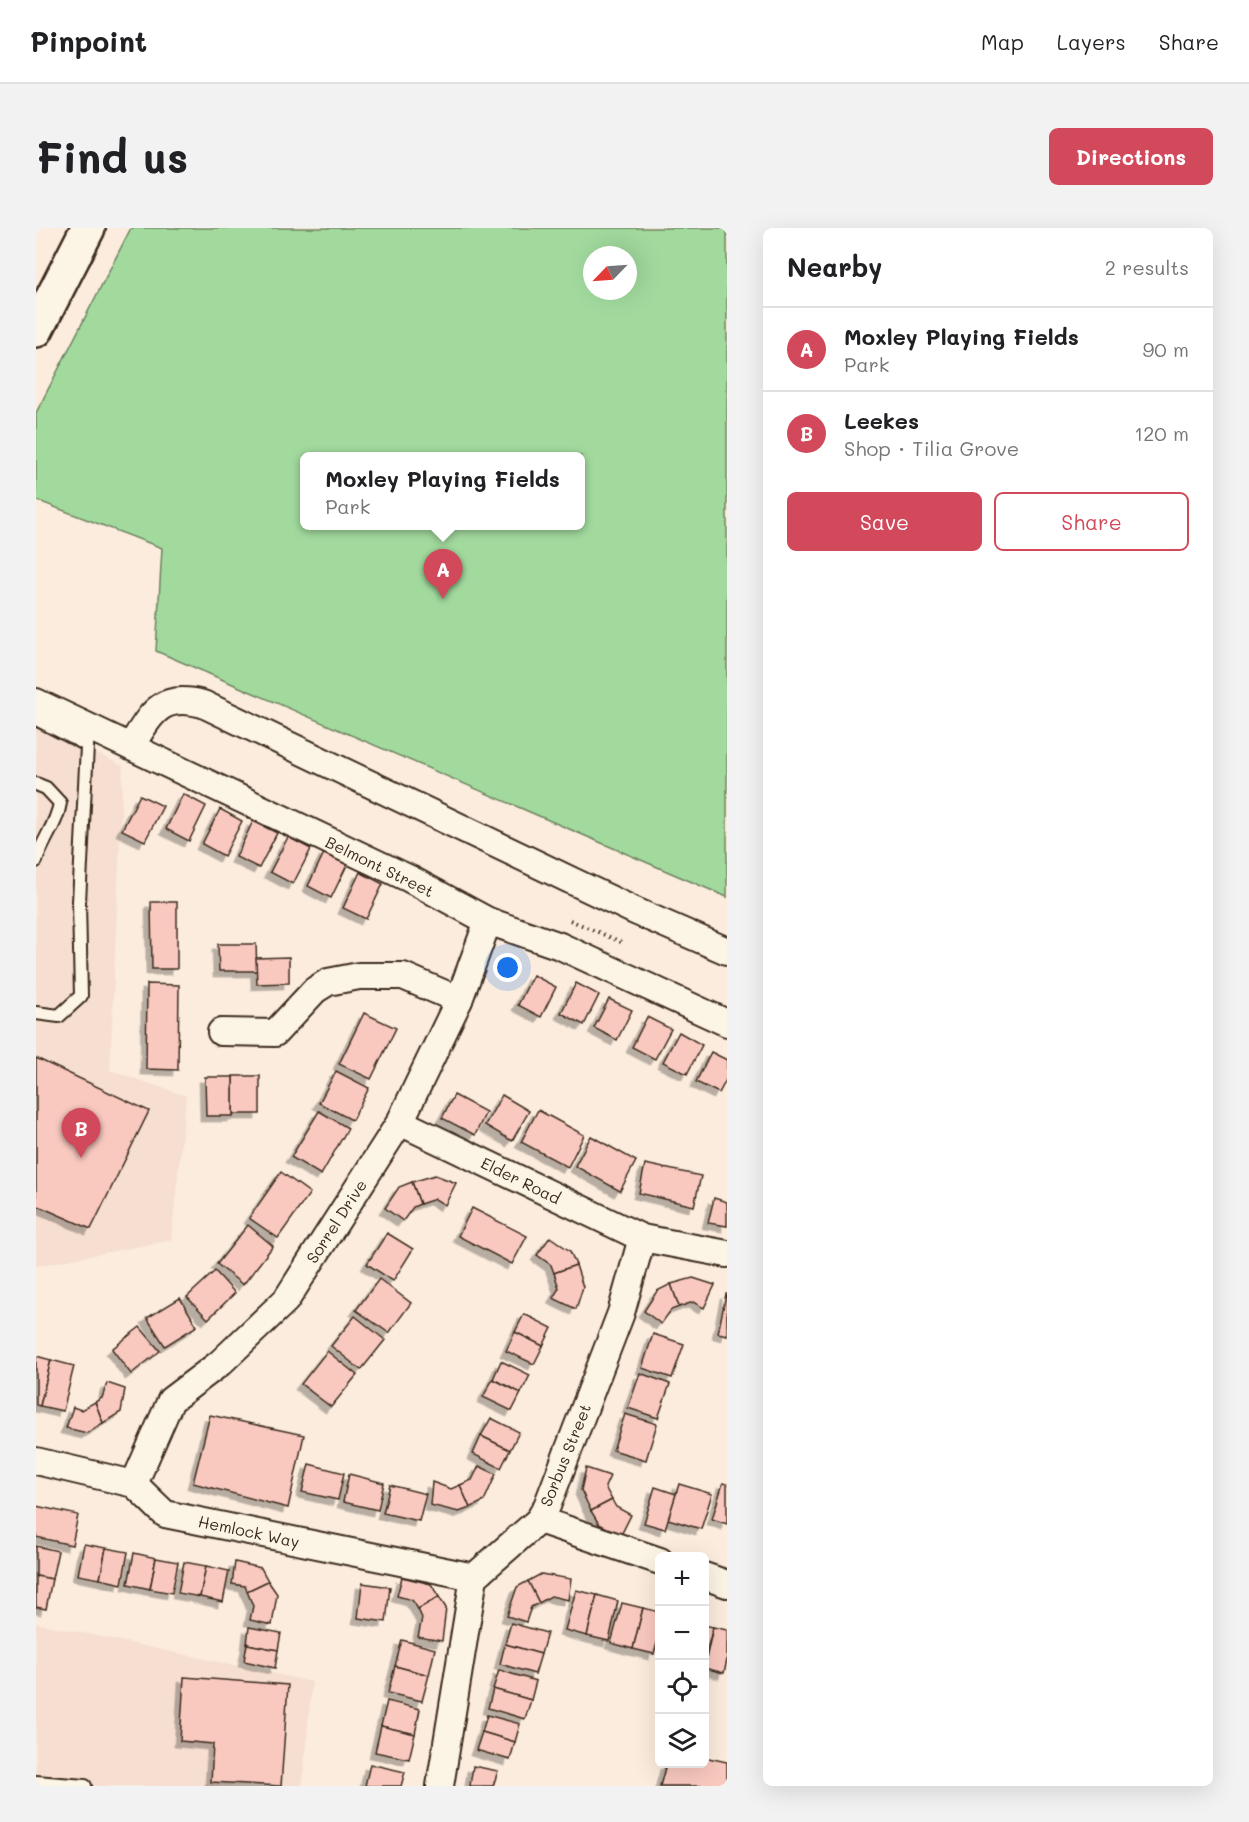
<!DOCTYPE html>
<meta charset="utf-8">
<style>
body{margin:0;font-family:Mali,sans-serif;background:#f2f2f2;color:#202124}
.controls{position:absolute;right:18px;bottom:18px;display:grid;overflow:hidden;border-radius:9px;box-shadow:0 6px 24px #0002}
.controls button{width:54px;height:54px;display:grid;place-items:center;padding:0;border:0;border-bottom:2px solid #e0e0e0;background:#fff;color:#202124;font:30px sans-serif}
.compass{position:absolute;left:547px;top:18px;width:54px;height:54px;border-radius:50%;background:#fff;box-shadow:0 6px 24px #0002;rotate:245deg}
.you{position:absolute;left:472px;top:740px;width:21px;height:21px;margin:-15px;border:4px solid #fff;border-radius:50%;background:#1a73e8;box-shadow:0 0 0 9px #1a73e833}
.badge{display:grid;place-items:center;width:39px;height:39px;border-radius:50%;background:#d1495b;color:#fff;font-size:20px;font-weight:700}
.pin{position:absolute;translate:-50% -50px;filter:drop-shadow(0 2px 3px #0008)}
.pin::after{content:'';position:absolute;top:32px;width:21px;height:18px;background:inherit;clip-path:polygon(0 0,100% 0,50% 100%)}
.popup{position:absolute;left:264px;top:224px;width:285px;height:78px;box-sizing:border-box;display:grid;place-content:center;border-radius:9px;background:#fff;filter:drop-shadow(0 2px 4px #0005);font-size:20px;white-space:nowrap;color:#757577}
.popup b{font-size:22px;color:#202124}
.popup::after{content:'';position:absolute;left:50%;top:100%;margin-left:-12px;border:12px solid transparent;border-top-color:#fff}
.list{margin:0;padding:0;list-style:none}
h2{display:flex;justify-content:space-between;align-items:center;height:78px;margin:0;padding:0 24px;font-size:26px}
h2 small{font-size:20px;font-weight:400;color:#757577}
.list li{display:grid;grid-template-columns:39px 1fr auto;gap:18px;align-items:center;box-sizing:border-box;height:84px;padding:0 24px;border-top:2px solid #e0e0e0}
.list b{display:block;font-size:22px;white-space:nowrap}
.list p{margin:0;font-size:20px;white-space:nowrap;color:#757577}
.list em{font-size:20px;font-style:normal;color:#757577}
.actions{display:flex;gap:12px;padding:18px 24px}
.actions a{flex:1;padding:14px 0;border:2px solid #d1495b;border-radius:9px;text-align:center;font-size:21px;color:#d1495b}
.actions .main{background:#d1495b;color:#fff}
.icon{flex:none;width:33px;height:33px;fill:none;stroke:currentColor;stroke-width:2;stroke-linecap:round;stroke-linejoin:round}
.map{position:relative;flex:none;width:691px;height:1558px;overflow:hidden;border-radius:9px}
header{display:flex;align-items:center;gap:36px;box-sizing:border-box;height:84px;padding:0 30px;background:#fff;border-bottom:2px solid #e0e0e0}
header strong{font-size:28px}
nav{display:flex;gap:33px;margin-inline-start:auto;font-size:21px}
.intro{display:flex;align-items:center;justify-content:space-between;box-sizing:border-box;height:144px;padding:0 36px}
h1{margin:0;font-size:42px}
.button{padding:15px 27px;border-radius:9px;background:#d1495b;color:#fff;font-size:21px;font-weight:700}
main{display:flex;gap:36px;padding:0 36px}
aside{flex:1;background:#fff;border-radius:9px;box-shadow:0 6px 24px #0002}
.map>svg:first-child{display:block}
.built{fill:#f6ded0}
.green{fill:#a2da9e;stroke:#6e825e;stroke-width:1.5;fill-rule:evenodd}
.building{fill:#f9c9bf;stroke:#3b2a1e;stroke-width:1.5;filter:url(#shadow)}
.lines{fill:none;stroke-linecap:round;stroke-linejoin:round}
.lane-casing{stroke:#3b2a1e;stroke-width:16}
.street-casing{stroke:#3b2a1e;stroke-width:30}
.primary-casing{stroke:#3b2a1e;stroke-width:38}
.path{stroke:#3b2a1e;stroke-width:4;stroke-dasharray:1.5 4.5;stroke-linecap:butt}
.lane{stroke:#fcf5e5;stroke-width:12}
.street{stroke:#fcf5e5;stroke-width:26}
.primary{stroke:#fcf5e5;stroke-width:33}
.labels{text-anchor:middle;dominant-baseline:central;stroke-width:4.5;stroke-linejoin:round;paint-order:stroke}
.street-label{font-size:16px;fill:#3b2a1e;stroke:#fcf5e5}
</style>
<header>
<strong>Pinpoint</strong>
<nav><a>Map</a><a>Layers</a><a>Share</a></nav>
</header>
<div class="intro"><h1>Find us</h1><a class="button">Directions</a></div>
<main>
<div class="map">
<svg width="691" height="1558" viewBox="0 0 691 1558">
<defs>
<filter id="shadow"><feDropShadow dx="-5.5" dy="5.5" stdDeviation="0" flood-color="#0004"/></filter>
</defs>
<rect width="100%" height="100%" fill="#fbecdd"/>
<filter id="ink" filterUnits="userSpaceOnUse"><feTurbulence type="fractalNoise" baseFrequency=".0167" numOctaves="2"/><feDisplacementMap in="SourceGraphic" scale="12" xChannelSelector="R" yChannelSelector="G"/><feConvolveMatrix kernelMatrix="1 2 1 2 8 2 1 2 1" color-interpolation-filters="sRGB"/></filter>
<g filter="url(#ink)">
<!-- built -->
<g class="built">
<polygon points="0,497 87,538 74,842 150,868 135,1012 0,1038"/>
<polygon points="0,1395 276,1454 266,1558 0,1558"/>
</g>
<!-- green -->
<path class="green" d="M95,0H691V669L120,423L126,320L0,272V185ZM556,27H592V63H556ZM269,228H545V298H269Z"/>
<!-- building -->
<g class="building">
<polygon points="147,566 170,578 153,613 130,601"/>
<polygon points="104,567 127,578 109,613 86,602"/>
<polygon points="184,581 206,593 188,628 166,616"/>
<polygon points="217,593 241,605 223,640 200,629"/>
<polygon points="252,609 275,621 257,656 234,644"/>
<polygon points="289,623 312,635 295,670 272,658"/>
<polygon points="324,644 347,656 330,691 307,680"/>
<polygon points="115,674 141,674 141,741 116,741"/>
<polygon points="182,716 220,716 221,743 183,743"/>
<polygon points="253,729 253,755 221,756 220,730"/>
<polygon points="497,747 520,759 505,789 482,777"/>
<polygon points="540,755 563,767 548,797 525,785"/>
<polygon points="111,756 143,757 142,842 110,841"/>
<polygon points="573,771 596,782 581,812 558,800"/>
<polygon points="328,785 360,800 335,851 303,836"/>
<polygon points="611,789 635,801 619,831 596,819"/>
<polygon points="643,804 666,817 651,846 627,834"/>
<polygon points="675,824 691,832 691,850 683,865 660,854"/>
<polygon points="0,830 113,883 55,1001 0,977"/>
<polygon points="300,843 333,860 316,892 283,875"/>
<rect x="197" y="848" width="27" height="38"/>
<polygon points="169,849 197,849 197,888 170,888"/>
<polygon points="418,867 450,884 439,907 406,890"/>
<polygon points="466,867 493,883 476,913 449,897"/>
<polygon points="502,882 548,907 532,939 485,914"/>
<polygon points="283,883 312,900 285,947 255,929"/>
<polygon points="555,908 600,933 584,963 539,938"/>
<polygon points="609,936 665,948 658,978 603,965"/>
<polygon points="245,944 274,965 242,1010 213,990"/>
<polygon points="399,947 420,955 409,977 399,971 384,976 376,954"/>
<polygon points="376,954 384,976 377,979 367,993 349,980 363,959"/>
<polygon points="678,970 691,974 691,998 672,995"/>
<polygon points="436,980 491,1008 476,1036 422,1008"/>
<polygon points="212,997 237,1018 207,1057 181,1036"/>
<polygon points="351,1005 377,1021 357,1053 331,1036"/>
<polygon points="514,1009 534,1023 540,1037 518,1045 515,1037 501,1027"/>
<polygon points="540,1037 547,1059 540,1081 517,1070 523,1060 518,1045"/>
<polygon points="179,1043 199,1065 172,1091 151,1069"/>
<polygon points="657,1050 679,1057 668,1080 657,1074 643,1079 635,1056"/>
<polygon points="343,1051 375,1075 353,1105 320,1082"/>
<polygon points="635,1056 643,1079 635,1082 625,1096 608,1083 621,1063"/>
<polygon points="690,1066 691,1066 691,1107 682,1105"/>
<polygon points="144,1070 161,1098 129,1118 111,1090"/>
<polygon points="488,1086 516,1100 507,1118 479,1104"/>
<polygon points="319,1088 349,1112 325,1142 295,1118"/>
<polygon points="104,1099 124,1123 95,1146 76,1121"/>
<polygon points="479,1104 507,1118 498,1136 470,1123"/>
<polygon points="617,1106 648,1116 636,1150 606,1140"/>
<polygon points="291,1123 321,1147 295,1179 265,1156"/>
<polygon points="0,1128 15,1132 4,1178 0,1177"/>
<polygon points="15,1132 38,1138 27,1183 4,1178"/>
<polygon points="465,1133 494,1147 485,1165 457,1151"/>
<polygon points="604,1145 634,1156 622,1190 592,1180"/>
<polygon points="457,1151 485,1165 476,1183 447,1169"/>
<polygon points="71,1155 89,1161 85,1184 67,1195 59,1174 66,1170"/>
<polygon points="59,1174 67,1195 51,1205 30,1200 37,1179 45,1182"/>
<polygon points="589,1186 621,1196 610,1232 577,1222"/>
<polygon points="174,1187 268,1207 252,1280 157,1255"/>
<polygon points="455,1190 483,1204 474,1222 445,1208"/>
<polygon points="445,1208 474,1222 465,1240 437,1226"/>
<polygon points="273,1236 308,1245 302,1272 266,1264"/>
<polygon points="443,1238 460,1246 448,1273 434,1280 424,1257 436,1252"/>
<polygon points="550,1240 574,1248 569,1259 576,1272 555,1283 545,1262"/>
<polygon points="313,1246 348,1255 342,1282 307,1274"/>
<polygon points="396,1254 415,1261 424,1257 434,1280 423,1284 394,1277"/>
<polygon points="687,1255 691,1256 691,1296 676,1291"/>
<polygon points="643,1256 676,1266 665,1301 632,1291"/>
<polygon points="354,1257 390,1266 383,1293 347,1285"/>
<polygon points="619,1259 640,1266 629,1301 608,1295"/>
<polygon points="576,1272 580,1279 595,1287 585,1307 563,1296 555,1283"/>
<polygon points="0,1278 42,1287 36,1317 0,1309"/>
<polygon points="48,1316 70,1320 64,1351 42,1347"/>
<polygon points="0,1318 22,1323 16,1351 0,1348"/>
<polygon points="70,1320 92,1324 86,1356 64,1351"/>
<polygon points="98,1325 120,1330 114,1361 92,1356"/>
<polygon points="120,1330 142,1334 136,1365 114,1361"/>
<polygon points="148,1334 170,1338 164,1369 142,1365"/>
<polygon points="199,1334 225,1340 232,1353 211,1363 209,1358 196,1356"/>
<polygon points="170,1338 193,1343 187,1374 164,1369"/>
<polygon points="505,1346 535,1351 532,1372 515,1368 503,1375 492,1353"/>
<polygon points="0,1348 16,1351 10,1381 0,1379"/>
<polygon points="366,1349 395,1356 403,1369 382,1381 376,1372 361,1368"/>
<polygon points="232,1353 241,1366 236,1397 214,1392 217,1378 211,1363"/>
<polygon points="492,1353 503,1375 495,1379 490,1394 471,1388 481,1359"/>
<polygon points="326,1355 354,1359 350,1394 322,1390"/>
<polygon points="540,1362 561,1367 551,1408 529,1402"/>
<polygon points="561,1367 582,1373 573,1413 551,1408"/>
<polygon points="403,1369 410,1380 406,1413 382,1409 386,1390 382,1381"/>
<polygon points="586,1375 607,1380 597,1421 575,1415"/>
<polygon points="607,1380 624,1384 624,1404 618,1426 597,1421"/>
<polygon points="475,1395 511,1405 505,1426 469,1416"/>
<polygon points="668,1397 677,1399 668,1433"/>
<polygon points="213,1399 245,1405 242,1422 211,1416"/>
<polygon points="677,1399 691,1402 691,1432 688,1445 668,1440"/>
<polygon points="366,1412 399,1421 393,1447 359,1438"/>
<polygon points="211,1416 242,1422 239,1440 208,1433"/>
<polygon points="469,1416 505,1426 499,1446 464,1436"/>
<polygon points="359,1438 393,1447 386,1473 352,1465"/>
<polygon points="463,1442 500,1453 495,1472 457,1461"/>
<polygon points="148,1449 252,1457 245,1558 175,1554 177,1516 144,1513"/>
<polygon points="457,1461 495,1472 489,1491 452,1480"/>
<polygon points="351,1473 384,1481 379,1506 345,1498"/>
<polygon points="451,1487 484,1496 479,1514 446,1504"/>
<polygon points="345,1498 379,1506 373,1531 339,1524"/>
<polygon points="446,1504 479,1514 474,1532 440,1522"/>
<polygon points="668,1529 691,1534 691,1558 624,1558 630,1536 668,1536"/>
<polygon points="334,1536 369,1544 365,1558 329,1558"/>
<polygon points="437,1538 462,1543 457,1558 434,1558"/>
</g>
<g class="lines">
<!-- lane casing -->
<g class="lane-casing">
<g id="lane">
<polyline points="0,491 51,517"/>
<path d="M0,556L10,560L24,575C21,596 6,613 0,633"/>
<polyline points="0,785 23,788 45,768 43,674 52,499"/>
<polyline points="0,1554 49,1558"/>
</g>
</g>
<!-- street casing -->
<g class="street-casing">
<g id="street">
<polyline points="0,474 374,651 452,693 524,718 691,795"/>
<path d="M95,518C116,485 124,465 167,476L599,683L691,723"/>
<polyline points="185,804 239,805 279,762 292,754 323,748 367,748 423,772"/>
<polyline points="364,894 606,1010"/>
<polyline points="0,1233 98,1256 129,1286 438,1349"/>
<polyline points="98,1256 135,1172 184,1135 250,1072 364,894 423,772 452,693"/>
<polyline points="503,1292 624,1333"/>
<polyline points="668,1348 691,1356"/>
<polyline points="404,1558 438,1349 503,1292 511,1278 585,1085 606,1010 691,1026"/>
</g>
</g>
<!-- primary casing -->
<g class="primary-casing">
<polyline id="primary" points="0,102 52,0"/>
</g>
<!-- path -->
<polyline class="path" points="534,692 585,714"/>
<!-- lane -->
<use href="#lane" class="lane"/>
<!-- street -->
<use href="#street" class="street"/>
<!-- primary -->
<use href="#primary" class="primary"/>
</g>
</g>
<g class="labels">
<!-- street labels -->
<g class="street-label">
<text transform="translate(344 638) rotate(26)">Belmont Street</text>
<text transform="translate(485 952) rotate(26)">Elder Road</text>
<text transform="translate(300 993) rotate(-57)">Sorrel Drive</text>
<text transform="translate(529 1227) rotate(-68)">Sorbus Street</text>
<text transform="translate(213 1303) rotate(12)">Hemlock Way</text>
</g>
</g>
</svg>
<div class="controls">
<button>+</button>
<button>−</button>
<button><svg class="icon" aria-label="locate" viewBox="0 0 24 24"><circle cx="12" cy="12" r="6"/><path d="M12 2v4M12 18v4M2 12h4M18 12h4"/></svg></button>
<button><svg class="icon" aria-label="layers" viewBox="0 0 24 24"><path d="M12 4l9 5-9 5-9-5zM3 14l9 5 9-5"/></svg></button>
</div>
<svg class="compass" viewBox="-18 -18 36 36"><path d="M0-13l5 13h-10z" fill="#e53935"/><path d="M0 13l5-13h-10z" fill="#757577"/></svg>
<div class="you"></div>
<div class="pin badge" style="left:407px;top:371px">A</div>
<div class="popup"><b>Moxley Playing Fields</b>Park</div>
<div class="pin badge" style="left:45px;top:930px">B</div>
</div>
<aside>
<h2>Nearby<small>2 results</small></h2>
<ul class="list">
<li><span class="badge">A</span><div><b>Moxley Playing Fields</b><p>Park</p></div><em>90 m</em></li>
<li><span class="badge">B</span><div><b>Leekes</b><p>Shop · Tilia Grove</p></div><em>120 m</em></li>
</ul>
<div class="actions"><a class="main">Save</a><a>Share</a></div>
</aside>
</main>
